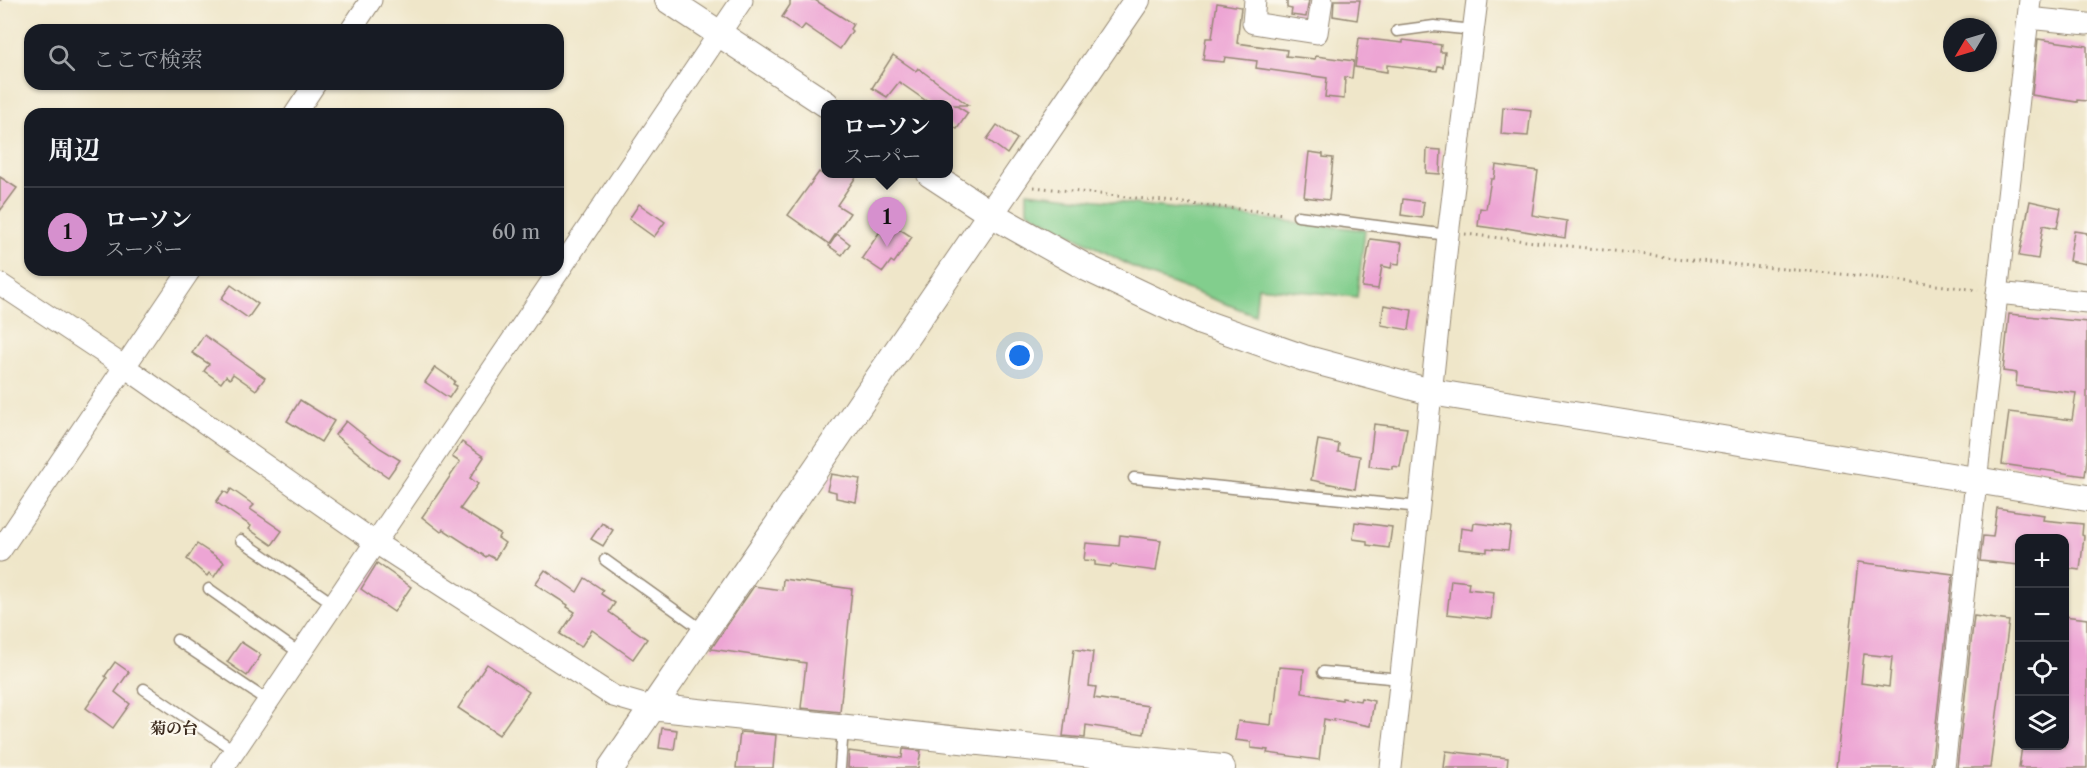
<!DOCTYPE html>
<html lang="ja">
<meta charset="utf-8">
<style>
body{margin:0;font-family:"Libre Caslon Text","Noto Serif JP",serif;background:#20242c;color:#f1f3f6}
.controls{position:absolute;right:18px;bottom:18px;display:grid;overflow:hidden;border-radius:12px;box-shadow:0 2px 4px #0004}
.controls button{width:54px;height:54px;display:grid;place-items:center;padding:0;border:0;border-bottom:2px solid #363941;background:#171b24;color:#f1f3f6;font:30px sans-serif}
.compass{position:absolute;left:1943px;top:18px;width:54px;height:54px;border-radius:50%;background:#171b24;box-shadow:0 2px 4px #0004;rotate:232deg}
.you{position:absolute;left:1020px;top:356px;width:21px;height:21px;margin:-15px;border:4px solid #fff;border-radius:50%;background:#1a73e8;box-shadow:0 0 0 9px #1a73e833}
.badge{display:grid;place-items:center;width:39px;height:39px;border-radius:50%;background:#d690ce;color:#111;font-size:20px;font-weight:700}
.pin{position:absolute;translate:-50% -50px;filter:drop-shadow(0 2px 3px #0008)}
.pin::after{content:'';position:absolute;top:32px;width:21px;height:18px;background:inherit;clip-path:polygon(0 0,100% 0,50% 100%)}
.popup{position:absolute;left:821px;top:100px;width:132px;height:78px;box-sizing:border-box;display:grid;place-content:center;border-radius:12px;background:#171b24;filter:drop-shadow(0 2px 4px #0005);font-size:20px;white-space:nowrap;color:#9ea1a6}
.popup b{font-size:22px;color:#f1f3f6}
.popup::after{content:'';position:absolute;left:50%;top:100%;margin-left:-12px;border:12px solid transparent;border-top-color:#171b24}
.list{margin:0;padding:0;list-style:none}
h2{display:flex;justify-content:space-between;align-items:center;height:78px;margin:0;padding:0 24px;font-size:26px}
h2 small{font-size:20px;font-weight:400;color:#9ea1a6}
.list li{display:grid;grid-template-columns:39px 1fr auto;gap:18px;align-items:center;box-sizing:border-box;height:90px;padding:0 24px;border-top:2px solid #363941}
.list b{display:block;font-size:22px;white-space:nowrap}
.list p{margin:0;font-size:20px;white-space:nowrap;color:#9ea1a6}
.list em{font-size:20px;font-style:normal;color:#9ea1a6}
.icon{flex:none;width:33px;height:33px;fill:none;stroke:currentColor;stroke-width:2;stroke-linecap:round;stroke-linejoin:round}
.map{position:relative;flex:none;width:2087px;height:768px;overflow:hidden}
.search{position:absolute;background:#171b24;box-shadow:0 2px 4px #0004;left:24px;top:24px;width:540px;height:66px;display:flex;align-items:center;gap:15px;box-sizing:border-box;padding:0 21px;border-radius:18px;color:#9ea1a6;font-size:22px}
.panel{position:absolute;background:#171b24;box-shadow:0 2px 4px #0004;left:24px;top:108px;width:540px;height:168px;border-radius:18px}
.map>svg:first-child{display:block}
.green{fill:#82ce8d;stroke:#5e7c56;stroke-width:1.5}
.building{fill:#eda5d4;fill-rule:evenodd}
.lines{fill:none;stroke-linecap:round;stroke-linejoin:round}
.service-casing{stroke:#958874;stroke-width:13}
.minor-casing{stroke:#958874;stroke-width:23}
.tertiary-casing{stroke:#958874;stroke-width:28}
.path{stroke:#958874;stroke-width:3;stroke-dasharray:1.5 4.5;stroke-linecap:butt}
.service{stroke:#fff;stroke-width:10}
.minor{stroke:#fff;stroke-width:21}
.tertiary{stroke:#fff;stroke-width:26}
.labels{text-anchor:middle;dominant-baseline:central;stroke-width:4.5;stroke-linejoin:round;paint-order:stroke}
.neighbourhood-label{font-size:16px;font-weight:bold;fill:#3b2a1e;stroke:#fbf7ec}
</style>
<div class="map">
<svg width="2087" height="768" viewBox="0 0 2087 768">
<rect width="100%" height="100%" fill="#fbf7ec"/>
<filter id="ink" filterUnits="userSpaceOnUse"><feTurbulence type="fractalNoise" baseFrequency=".0167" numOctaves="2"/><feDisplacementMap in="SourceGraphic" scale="12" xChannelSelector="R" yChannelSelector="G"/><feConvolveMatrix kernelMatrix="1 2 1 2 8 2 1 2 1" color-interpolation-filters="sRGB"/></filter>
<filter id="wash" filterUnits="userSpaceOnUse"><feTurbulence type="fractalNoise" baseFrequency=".008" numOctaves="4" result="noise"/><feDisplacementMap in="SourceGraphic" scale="24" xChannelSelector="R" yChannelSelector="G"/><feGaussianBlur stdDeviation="1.35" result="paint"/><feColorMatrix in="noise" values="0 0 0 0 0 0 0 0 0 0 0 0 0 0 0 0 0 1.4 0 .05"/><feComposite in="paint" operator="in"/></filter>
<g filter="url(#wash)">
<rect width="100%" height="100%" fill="#efe6c9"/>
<!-- green -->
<polygon class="green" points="1027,192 1365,230 1357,297 1258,287 1255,315 1144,273 1027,211"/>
<g id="blocks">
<!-- building -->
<g class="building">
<polygon points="790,0 815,0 853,24 850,29 852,31 840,49 805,25 801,30 782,17 790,5"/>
<polygon points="1287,0 1309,0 1306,17 1291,15 1292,9 1287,8"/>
<polygon points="1334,0 1360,0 1357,20 1333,16"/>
<polygon points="1217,3 1241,7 1237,43 1287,50 1286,56 1315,59 1316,56 1354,61 1352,78 1345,77 1344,99 1325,97 1327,78 1256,68 1257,61 1225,57 1224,62 1203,60 1206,38 1212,38"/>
<polygon points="1359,38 1403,43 1403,40 1441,45 1440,52 1445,52 1443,67 1438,66 1437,71 1387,65 1387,72 1355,67"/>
<polygon points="2038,39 2087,46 2087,101 2077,100 2077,102 2032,95"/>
<polygon points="893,55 916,71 918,68 968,105 955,105 968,113 957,129 948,123 948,105 932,105 899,82 887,97 872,88"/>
<polygon points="1503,107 1531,110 1528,136 1501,134"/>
<polygon points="997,125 1017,139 1007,154 987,139"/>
<polygon points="1427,149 1441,150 1440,174 1426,173"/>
<polygon points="1309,152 1323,154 1323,157 1333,158 1329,200 1304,197"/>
<polygon points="1496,165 1538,171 1532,215 1567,221 1565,238 1506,228 1506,230 1478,226 1480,208 1486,209 1491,179 1494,179"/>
<polygon points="819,172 822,174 858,174 837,205 850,213 829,244 788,215"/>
<polygon points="0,177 17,188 0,211"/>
<polygon points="1403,199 1424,202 1422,218 1401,215"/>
<polygon points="2030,201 2061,208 2057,228 2043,225 2038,259 2019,256"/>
<polygon points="639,204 665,222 654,237 629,219"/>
<polygon points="887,221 912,237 894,263 891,261 883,272 862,258"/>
<polygon points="2074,231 2087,233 2087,264 2069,261"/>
<polygon points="837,234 850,244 842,255 829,246"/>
<polygon points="1370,239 1402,243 1399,264 1392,263 1391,268 1382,266 1378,289 1362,287"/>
<polygon points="231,285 258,304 248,318 221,299"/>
<polygon points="1384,305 1412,310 1409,330 1381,325"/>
<polygon points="2009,314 2087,322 2087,459 2085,476 2002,464 2009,412 2072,420 2076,393 2016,386 2017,373 2003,371"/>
<polygon points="204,335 265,378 256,390 233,374 230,379 226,376 221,383 204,371 209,364 192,353"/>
<polygon points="435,367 455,381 453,384 457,386 449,398 425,382"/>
<polygon points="300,400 334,421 321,442 287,421"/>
<polygon points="346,421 380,448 400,460 388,477 369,464 370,463 335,435"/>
<polygon points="1374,424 1407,428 1400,467 1392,466 1392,469 1369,466"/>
<polygon points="1318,440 1339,444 1338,452 1360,456 1355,489 1311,480"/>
<polygon points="462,442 484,457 470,478 478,484 460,509 500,534 498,538 505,543 495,559 488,555 486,557 443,529 441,532 422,517 460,462 452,457"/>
<polygon points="831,474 860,479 856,502 836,498 836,492 827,490"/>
<polygon points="231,489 254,505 250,509 282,531 272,545 249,529 251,526 216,502 224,491 228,494"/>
<polygon points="1997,508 2044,515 2043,520 2083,524 2082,535 2084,536 2080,570 2064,568 2064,538 2019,538 2019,565 1980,561 1983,536 1993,537"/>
<polygon points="1355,522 1392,527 1389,548 1367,545 1367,541 1353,539"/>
<polygon points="602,523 613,530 603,546 591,539"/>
<polygon points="1474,523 1511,527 1508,550 1487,548 1487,552 1459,549 1461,528 1473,530"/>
<polygon points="1120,535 1161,540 1156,571 1111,565 1111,567 1095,565 1095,561 1084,560 1086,543 1119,546"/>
<polygon points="197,544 224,562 214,577 209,573 207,576 187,559"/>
<path d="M1858,562L1953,574L1931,768H1836ZM1864,654L1892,657L1889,687L1861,683Z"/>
<polygon points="377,563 411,587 394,612 361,589"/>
<polygon points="545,570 577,592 585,578 603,590 601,594 615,603 609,612 647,639 633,659 592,630 581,647 560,634 575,612 567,607 568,605 535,584"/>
<polygon points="783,579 852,589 840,712 801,708 806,663 711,649 754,586 782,590"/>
<polygon points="1451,580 1469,582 1468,589 1494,592 1491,619 1447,614"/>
<polygon points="1974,616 2009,621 1990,768 1957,768"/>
<polygon points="2064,616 2087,619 2087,768 2019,768 2022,746 2064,746"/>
<polygon points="241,642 261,655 247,676 227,662"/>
<polygon points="1074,649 1093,652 1089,686 1096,687 1094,698 1148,706 1144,734 1086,725 1085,738 1063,736"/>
<polygon points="115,662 129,672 115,692 130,704 113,728 86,708 107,678 105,676"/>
<polygon points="487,664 529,692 499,735 458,708"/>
<polygon points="1279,667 1304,669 1302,693 1342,700 1342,698 1360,701 1361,698 1374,701 1370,726 1334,719 1334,721 1324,719 1319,760 1267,753 1268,750 1251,748 1251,742 1235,740 1238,721 1271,725 1272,714 1274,714"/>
<polygon points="662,728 677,730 674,750 659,748"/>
<polygon points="740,732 776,735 773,768 736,768"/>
<polygon points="903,749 921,751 918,768 848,768 849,751 902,758"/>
<polygon points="1446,751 1508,758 1507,768 1444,768"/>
</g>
</g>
</g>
<g filter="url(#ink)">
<use href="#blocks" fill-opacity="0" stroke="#958874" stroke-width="1.5"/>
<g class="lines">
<!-- service casing -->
<g class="service-casing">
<g id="service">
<polyline points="1397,31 1434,26 1474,30"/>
<polyline points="1298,216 1448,235"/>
<polyline points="1134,478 1420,507"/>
<polyline points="241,540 334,604"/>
<polyline points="605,560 704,631"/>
<polyline points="209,589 301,654"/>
<polyline points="177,640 268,701"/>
<polyline points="1323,672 1401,679"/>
<polyline points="144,689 235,751"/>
<polyline points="840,768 843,728"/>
</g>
</g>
<!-- minor casing -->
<g class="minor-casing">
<g id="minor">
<polyline points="1255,0 1253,23 1317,33 1322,0"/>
<polyline points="2028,18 2087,24"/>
<polyline points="351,30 371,0"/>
<polyline points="295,114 315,84"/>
<polyline points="0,284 125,367 376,543 613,696 651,707"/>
<polyline points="1997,293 2087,302"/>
<polyline points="0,551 190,270"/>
<polyline points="223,768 742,0"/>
<polyline points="1391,768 1448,235 1477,0"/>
<polyline points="1944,768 2030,0"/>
</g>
</g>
<!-- tertiary casing -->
<g class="tertiary-casing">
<g id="tertiary">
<polyline points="668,0 826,104"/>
<polyline points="930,174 991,214 1087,268 1201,322 1304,358 1431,392 2087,498"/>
<polyline points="651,707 1222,768"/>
<polyline points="611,768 1137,0"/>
</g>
</g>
<!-- path -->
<g class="path">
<polyline points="0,1 0,0"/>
<polyline points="1034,187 1284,214"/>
<polyline points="1465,234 1718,263 1862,276 1978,290"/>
</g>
<!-- service -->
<use href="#service" class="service"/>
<!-- minor -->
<use href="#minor" class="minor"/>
<!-- tertiary -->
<use href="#tertiary" class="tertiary"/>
</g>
</g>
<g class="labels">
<!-- neighbourhood labels -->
<g class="neighbourhood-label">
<text x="174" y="728">菊の台</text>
</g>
</g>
</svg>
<div class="controls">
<button>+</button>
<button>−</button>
<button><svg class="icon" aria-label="locate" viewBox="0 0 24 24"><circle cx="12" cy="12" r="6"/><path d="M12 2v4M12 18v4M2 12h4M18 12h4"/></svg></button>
<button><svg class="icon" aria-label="layers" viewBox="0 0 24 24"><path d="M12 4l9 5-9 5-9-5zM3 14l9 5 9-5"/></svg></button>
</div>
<svg class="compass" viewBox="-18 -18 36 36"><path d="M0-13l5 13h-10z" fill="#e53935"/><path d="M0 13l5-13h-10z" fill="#9ea1a6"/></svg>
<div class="you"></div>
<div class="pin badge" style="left:887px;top:247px">1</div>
<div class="popup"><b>ローソン</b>スーパー</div>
<div class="search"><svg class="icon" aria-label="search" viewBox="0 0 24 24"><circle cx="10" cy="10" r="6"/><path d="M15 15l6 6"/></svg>ここで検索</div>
<section class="panel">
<h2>周辺<small></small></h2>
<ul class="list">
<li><span class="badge">1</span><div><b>ローソン</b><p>スーパー</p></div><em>60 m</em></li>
</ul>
</section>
</div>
